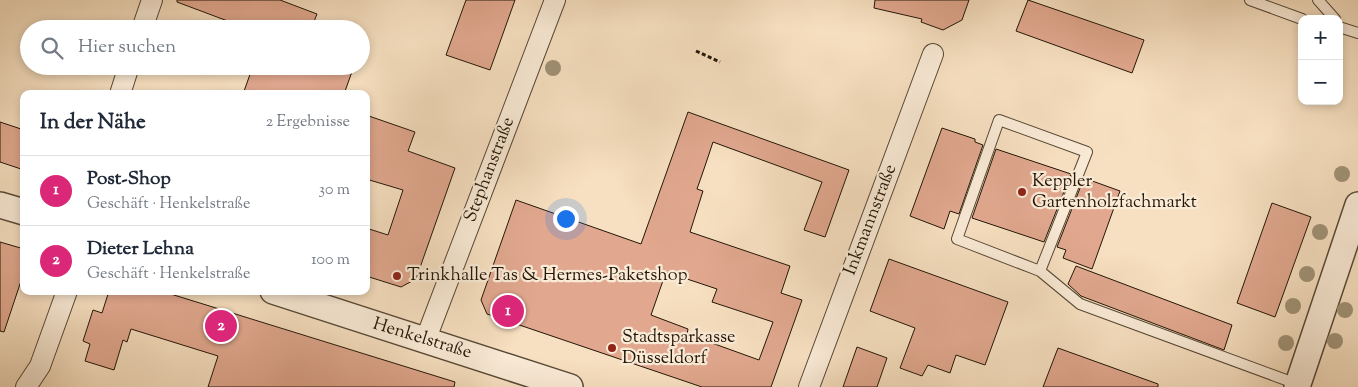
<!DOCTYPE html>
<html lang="de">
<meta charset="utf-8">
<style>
body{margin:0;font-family:"Sorts Mill Goudy",serif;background:#f2f2f3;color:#1f2937}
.controls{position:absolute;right:15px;top:15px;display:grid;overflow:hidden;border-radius:10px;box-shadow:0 2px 8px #0003}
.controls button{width:45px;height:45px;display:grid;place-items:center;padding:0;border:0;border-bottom:1px solid #e0e1e3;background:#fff;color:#1f2937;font:25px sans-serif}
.you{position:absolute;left:565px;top:218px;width:18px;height:18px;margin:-12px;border:4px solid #fff;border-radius:50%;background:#1a73e8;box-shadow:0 0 0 8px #1a73e833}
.badge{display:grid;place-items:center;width:32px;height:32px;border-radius:50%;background:#db2777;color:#fff;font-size:16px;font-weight:700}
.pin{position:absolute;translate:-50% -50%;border:2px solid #fff;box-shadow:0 1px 5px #0006}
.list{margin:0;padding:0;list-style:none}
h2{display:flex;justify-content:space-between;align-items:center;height:65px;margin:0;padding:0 20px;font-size:21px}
h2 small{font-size:16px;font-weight:400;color:#747a83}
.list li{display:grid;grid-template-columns:32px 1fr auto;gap:15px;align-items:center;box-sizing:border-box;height:70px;padding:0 20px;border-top:1px solid #e0e1e3}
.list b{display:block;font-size:19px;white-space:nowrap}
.list p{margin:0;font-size:16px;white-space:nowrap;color:#747a83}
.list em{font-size:16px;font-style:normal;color:#747a83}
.icon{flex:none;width:28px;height:28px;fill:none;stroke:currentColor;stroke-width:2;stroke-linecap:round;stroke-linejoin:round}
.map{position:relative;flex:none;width:1358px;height:387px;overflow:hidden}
.search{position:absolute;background:#fff;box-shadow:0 2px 8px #0003;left:20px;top:20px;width:350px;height:55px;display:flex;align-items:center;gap:12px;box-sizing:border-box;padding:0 18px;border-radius:28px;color:#747a83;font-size:19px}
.panel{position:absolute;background:#fff;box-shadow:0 2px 8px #0003;left:20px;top:90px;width:350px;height:205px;border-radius:10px}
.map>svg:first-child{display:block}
.building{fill:#e1a88f;stroke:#221607;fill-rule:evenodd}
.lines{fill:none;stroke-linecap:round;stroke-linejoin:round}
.service-casing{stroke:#574836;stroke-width:12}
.minor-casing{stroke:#574836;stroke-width:22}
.tertiary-casing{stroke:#574836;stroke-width:28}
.path{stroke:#221607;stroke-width:3;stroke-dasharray:4 2.5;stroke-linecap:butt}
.service{stroke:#faebd7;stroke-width:10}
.minor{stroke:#faebd7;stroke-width:20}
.tertiary{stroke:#faebd7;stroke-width:25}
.tree{fill:#a09276}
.poi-dot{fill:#8f2418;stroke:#faebd7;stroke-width:2}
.labels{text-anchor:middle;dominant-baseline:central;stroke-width:4.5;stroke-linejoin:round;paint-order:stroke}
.street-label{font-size:18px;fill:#221607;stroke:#faebd7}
.poi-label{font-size:18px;fill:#221607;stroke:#faebd7;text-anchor:start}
</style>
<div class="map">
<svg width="1358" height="387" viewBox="0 0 1358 387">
<rect width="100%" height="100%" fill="#f7e0c1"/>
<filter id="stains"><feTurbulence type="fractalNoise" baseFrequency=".004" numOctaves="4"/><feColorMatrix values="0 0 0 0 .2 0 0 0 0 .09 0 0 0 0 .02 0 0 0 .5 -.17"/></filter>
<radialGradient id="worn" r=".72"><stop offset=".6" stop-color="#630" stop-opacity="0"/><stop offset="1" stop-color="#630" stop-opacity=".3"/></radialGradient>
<!-- building -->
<g class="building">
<polygon points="177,0 280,0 317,14 311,29 249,29 177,2"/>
<polygon points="466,0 515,0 490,70 446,55"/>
<polygon points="875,0 969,0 962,20 943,30 921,22 922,19 874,8"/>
<polygon points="1028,0 1144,40 1132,73 1016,31"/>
<polygon points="253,66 354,66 344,94 243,94"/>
<path d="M688,112L849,170L825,237L804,230L822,182L713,142L705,166L697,189L703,191L690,232L790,266L781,293L802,300L771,387H702L487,314L481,300L516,200L641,244ZM666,272L717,289L712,302L773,322L759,360L687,334L688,329L651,315Z"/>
<polygon points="366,115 415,132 408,151 455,168 416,279 401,287 366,276 366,228 388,235 403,190 366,179"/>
<polygon points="0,122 24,130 24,170 0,162"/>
<polygon points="942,128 975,139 975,142 983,145 959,214 950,211 944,229 910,216"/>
<polygon points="996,149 1071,174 1044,242 972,218"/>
<polygon points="1084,178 1120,191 1092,269 1063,258 1066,250 1057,247"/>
<polygon points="1272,203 1311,217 1275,317 1237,303"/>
<polygon points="0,242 24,249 24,272 4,332 0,331"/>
<polygon points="889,259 1008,302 985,365 956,355 950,373 928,365 922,376 900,368 915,328 870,311"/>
<polygon points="1076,266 1232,325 1224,350 1081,296 1068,284"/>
<polygon points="109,291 161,291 455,382 454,387 208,387 218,356 131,329 127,342 123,340 114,370 85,361 90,344 83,341 93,310 102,313"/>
<polygon points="857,347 887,358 877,387 843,387"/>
<polygon points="1058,348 1158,384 1158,387 1043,387"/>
</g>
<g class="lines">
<!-- service casing -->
<g class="service-casing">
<g id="service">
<polyline points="1250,0 1302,19"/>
<polyline points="1318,0 1335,19"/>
<polyline points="1339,27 1358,33"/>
<polyline points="1040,271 1087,152 999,120 957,239 1040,271 1080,304 1297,384"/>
</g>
</g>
<!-- minor casing -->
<g class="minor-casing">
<g id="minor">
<polyline points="142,29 152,0"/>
<polyline points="120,94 129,66"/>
<polyline points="425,341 555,0"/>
<polyline points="26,387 40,366 67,291"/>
<polyline points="809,387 933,54"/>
</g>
</g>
<!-- tertiary casing -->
<g class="tertiary-casing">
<g id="tertiary">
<polyline points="0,205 24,212"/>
<polyline points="273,291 570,387"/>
<polyline points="1297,387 1358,205"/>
</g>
</g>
<!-- path -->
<polyline class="path" points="696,51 720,62"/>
<!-- service -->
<use href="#service" class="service"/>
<!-- minor -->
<use href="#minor" class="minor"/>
<!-- tertiary -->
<use href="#tertiary" class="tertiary"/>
</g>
<!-- trees -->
<g class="tree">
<circle cx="553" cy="68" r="8"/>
<circle cx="1342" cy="174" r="8"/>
<circle cx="1320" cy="232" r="8"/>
<circle cx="1307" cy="274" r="8"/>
<circle cx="1293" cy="306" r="8"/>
<circle cx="1345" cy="310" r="8"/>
<circle cx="1335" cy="341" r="8"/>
<circle cx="1286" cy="343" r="8"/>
</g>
<!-- markers -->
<g class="poi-dot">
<circle cx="1022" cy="192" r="5"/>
<circle cx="397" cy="276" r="5"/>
<circle cx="612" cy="348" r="5"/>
</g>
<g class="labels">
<!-- street labels -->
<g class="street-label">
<text transform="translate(490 170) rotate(-69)">Stephanstraße</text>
<text transform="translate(871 220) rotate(-69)">Inkmannstraße</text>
<text transform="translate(422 339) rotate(17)">Henkelstraße</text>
</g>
<!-- poi labels -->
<g class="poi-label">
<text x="1032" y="182">Keppler<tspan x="1032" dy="21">Gartenholzfachmarkt</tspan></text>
<text x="407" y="276">Trinkhalle Tas &amp; Hermes-Paketshop</text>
<text x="622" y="338">Stadtsparkasse<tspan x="622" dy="21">Düsseldorf</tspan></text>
</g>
</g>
<rect width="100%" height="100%" filter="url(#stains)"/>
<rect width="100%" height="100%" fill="url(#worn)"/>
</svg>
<div class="controls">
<button>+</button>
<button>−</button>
</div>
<div class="you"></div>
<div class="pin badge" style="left:508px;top:311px">1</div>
<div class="pin badge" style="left:221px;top:326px">2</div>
<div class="search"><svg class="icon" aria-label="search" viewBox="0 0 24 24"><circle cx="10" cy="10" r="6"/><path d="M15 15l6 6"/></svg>Hier suchen</div>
<section class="panel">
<h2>In der Nähe<small>2 Ergebnisse</small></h2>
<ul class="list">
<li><span class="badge">1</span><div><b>Post-Shop</b><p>Geschäft · Henkelstraße</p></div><em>30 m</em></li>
<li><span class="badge">2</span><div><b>Dieter Lehna</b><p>Geschäft · Henkelstraße</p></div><em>100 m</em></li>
</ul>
</section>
</div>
